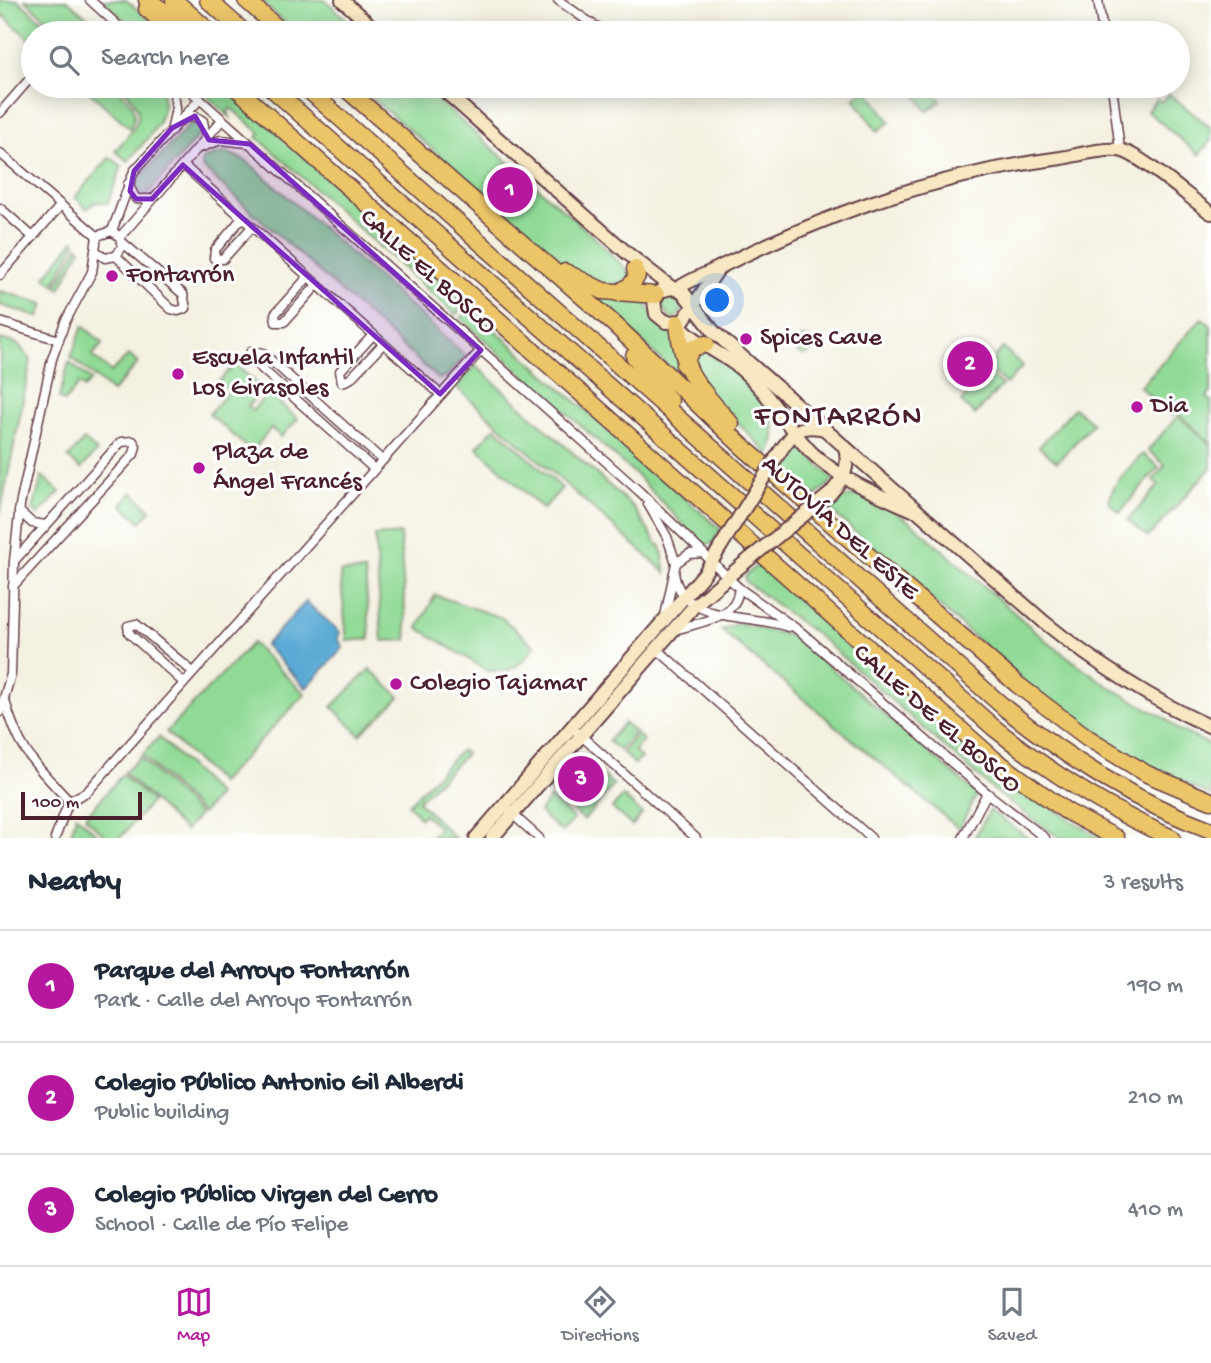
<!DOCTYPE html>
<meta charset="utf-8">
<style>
body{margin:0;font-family:"Gochi Hand",sans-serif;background:#f6f6f7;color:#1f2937}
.scale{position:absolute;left:21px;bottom:18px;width:121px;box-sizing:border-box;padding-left:7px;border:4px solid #4a1f2b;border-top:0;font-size:19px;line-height:24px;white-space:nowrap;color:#4a1f2b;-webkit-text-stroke:5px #fff;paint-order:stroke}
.you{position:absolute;left:718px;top:301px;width:24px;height:24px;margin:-18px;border:5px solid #fff;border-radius:50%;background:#1a73e8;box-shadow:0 0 0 10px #1a73e833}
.badge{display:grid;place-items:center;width:46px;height:46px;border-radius:50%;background:#b5179e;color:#fff;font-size:23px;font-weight:700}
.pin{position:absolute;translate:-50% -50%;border:4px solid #fff;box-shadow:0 2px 7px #0006}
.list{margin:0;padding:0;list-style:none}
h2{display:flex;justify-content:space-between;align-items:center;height:91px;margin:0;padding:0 28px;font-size:30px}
h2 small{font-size:23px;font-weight:400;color:#747a83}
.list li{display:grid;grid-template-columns:46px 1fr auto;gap:21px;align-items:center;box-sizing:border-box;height:112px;padding:0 28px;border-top:2px solid #e0e1e3}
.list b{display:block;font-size:26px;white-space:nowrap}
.list p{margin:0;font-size:23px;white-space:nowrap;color:#747a83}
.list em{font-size:23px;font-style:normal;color:#747a83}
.icon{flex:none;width:38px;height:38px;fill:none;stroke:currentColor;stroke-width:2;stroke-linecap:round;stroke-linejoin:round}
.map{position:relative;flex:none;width:1211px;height:838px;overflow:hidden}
.search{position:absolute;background:#fff;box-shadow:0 4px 18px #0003;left:21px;right:21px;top:21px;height:77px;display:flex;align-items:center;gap:18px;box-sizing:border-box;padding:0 24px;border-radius:38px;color:#747a83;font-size:26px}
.sheet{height:427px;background:#fff}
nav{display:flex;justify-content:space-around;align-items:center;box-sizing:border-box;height:98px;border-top:2px solid #e0e1e3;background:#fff;font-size:19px;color:#747a83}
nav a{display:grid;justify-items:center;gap:4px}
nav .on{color:#b5179e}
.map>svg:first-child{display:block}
.green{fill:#90da96;stroke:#6d7c60;stroke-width:2}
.water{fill:#5aaad5;stroke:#526480;stroke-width:2}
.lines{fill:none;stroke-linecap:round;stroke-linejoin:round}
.street-casing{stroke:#643e46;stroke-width:11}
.secondary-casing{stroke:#643e46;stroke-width:16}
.highway-casing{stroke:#643e46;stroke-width:19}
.street{stroke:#fff;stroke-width:8}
.secondary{stroke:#f7e8c3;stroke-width:12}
.highway{stroke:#ecc569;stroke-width:16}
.secondary-bridge-casing{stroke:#643e46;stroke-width:16;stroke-linecap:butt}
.secondary-bridge{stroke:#f7e8c3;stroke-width:12}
.marked{fill:#7b2cbf;fill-opacity:0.2;stroke:#7b2cbf;stroke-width:5;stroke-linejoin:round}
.poi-dot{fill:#b5179e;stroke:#fff;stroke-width:2.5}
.labels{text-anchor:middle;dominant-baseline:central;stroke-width:6;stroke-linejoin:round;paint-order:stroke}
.street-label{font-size:26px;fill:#4a1f2b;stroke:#fff}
.poi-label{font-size:26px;fill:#4a1f2b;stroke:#fff;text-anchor:start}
.quarter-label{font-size:30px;letter-spacing:2px;fill:#4a1f2b;stroke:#fff}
</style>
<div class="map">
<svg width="1211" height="838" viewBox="0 0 1211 838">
<rect width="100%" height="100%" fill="#fff"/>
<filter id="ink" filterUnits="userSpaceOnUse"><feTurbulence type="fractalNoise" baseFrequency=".0143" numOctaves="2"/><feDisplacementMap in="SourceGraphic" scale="14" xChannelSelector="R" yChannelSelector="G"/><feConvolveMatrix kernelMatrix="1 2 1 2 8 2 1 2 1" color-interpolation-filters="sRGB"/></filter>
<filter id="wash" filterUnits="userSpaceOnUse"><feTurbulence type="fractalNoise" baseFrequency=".00686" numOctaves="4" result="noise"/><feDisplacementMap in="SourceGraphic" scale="28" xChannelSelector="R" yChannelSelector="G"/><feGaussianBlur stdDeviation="1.57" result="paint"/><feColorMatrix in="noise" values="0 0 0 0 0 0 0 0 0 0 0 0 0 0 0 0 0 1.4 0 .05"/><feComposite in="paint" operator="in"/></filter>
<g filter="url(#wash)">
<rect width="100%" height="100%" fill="#f4f1e1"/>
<!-- green -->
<g class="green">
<polygon points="0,0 18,0 52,30 50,33 33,33 33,42 0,13"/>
<polygon points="25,0 67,0 106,33 74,33 61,22 56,28"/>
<polygon points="103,0 126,0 164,33 139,33"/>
<polygon points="259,0 325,0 362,33 297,33"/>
<path d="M83,86H114C128,98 142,109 130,128Z"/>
<path d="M120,86H160C173,118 147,138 128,161L115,151C138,124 151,114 120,86Z"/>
<polygon points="196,86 224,86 237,97 465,303 456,315 257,137 260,133 231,108 228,111 230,117"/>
<polygon points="358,86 421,86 593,236 628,271 630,277 612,288 569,270 554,260 474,185"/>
<polygon points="916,86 930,86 941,101 927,111 912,89"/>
<polygon points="867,89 890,122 877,131 854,98"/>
<polygon points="1169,94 1211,128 1211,141 1199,155 1147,111 1157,99 1162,102"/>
<polygon points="192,122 201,128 199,135 148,193 139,193 135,185 137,180"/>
<polygon points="226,152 248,162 466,356 447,376 439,379 202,167 202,159"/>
<polygon points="110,157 122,166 108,203 95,202 87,209 75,197"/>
<polygon points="74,240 76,242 54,284 45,277"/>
<polygon points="78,246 81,249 60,289 56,286"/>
<polygon points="585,288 645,301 653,316 673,336 678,362 707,403"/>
<polygon points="0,291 44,304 39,317 0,305"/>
<polygon points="667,296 679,301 682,314 670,319 660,303"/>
<polygon points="470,308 721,530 712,544 702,544 636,475 461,319"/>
<polygon points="1202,318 1211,326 1211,393 1207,397 1211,401 1211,443 1176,412 1172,416 1140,387"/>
<polygon points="83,326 103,343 92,356 111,372 129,355 138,363 112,392 71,357"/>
<circle cx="804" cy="346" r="9"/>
<polygon points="0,339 18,344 31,360 0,515"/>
<polygon points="1003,348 1023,366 1006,384 991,370 994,358"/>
<path d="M704,350C740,375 791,405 769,455L696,379L689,359Z"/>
<polygon points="69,362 91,380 84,388 79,384 64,402 59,398"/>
<polygon points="235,364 263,389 248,406 252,411 268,393 298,419 281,437 271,428 252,452 209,414 229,391 219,381"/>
<polygon points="476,366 633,507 657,544 661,546 666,573 456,387"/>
<polygon points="987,372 1002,385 975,415 961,402"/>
<polygon points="1074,408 1093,423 1057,462 1039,447"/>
<polygon points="1178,416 1211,445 1211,468 1148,537 1128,520 1159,485 1153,480 1165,465 1148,450"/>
<polygon points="495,427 562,488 543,509 477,447"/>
<polygon points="84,440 97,451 81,469 68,458"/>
<polygon points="794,442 834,479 815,497 779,467"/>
<path d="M1143,454L1159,467L1120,512L1109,503C1111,483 1130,468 1143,454Z"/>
<polygon points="42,476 60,492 38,515 33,510"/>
<polygon points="132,492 151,510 141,522 122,505"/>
<polygon points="856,495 880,502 912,523 1050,644 1111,688 1165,718 1177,729 1211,745 1211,796 1123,753 1049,703 828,508 840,499"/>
<polygon points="400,534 407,640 382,641 375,536"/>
<polygon points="758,564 1019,787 1100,838 1060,838 1039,824 990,787 822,639 746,582 745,576"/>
<polygon points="365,571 370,639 347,641 340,572"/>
<polygon points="435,595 502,618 535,646 522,662 507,671 488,671 418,628"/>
<polygon points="738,623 795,637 977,794 959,829 721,630"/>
<polygon points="252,643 305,694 220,783 166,732"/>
<polygon points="370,669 400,697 360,735 332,707"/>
<polygon points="624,723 635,732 619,750 608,741"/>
<polygon points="637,734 643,740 634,751 641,758 635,764 622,752"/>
<polygon points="159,737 218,795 202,814 142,755"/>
<polygon points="461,750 466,754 418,801 455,838 430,838 439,828 424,814 420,818 408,804"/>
<polygon points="579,755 614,785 599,802 565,771"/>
<polygon points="140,757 199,815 185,831 124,773"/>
<polygon points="562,774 598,804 584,820 548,790"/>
<polygon points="122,775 152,801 120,838 107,838 85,817"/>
<polygon points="623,796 642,814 632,826 612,808"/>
<polygon points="550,798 574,819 562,832 539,812"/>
<polygon points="990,810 1028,838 974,838"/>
<polygon points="76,815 101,838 70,838"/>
</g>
<!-- water -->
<polygon class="water" points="306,602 340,632 338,638 343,648 306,688 265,645"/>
</g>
<g filter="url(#ink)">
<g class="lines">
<!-- street casing -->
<g class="street-casing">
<g id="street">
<polyline points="90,0 126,33"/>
<polyline points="558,0 595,26 613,33"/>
<polyline points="1098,0 1103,33"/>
<polyline points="185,86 640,492 739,588 801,632 987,793 1045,838"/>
<polyline points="1112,86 1120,150"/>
<polyline points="0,113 33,75"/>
<polyline points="184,118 195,116 203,121 206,138"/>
<polyline points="172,127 176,108 173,86"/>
<polyline points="199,148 221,140 247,143"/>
<polyline points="0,153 97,236"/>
<polyline points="183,165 440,394"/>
<polyline points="128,184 136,199 152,199"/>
<polyline points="0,208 33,237"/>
<polyline points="242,218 215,250 214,258 223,259 252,227"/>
<polyline points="112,231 134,171 200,99"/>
<polyline points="120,237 222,120"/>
<polyline points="116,256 171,309 178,311 186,308 183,294 122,242"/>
<polyline points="0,275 60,206"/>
<polyline points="308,277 275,314 276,322 284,322 317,285"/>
<polyline points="0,322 59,340"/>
<polyline points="373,335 340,371 342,382 350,379 383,344"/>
<polyline points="374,469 252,360 251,351 263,353 382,460"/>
<polyline points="648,504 667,537 676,563"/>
<polyline points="19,511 32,523 46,525"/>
<path d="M674,573C682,625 750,613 788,627"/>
<polyline points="13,586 134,454 136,446 133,441 121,442 15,560"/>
<polyline points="665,616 676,563 689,554 703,553"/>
<path d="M675,630C701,621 736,620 739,588"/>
<polyline points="657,649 871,838"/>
<polyline points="184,683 129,633 128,626 136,624 193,672"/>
<path d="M5,701C20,753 34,763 69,801"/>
<polyline points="0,712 11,674 14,561 20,505 52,359 65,322 92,272 97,236 112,231 120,237 122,247 116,256 105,258 97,252"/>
<polyline points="578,733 696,838"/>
<polyline points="510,812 539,838"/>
<polyline points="55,838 69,801 87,792 481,350"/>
<polyline points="963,838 987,793"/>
</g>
</g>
<!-- secondary casing -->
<g class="secondary-casing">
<g id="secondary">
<polyline points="342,0 379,33"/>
<polyline points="439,86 627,253 672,288"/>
<path d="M719,268L683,321L666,322L656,314L654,301L660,291L672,288L682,291L714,332L1044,622C1096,664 1150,699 1211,727"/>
<path d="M677,289C691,279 705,275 720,267C834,211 934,175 1061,158C1079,155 1102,148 1119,150C1138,152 1192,200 1211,213"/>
<path d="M678,323C694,343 723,353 742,370C770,394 786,426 811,452C839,479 878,495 913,510"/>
<path d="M781,450C794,431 801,423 825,429"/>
<path d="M830,494C844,478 850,468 845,447"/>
<polyline points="476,838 704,574 721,546"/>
<polyline points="492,838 695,605 742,565"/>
</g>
</g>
<!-- highway casing -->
<g class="highway-casing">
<g id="highway">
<polyline points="147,0 197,33"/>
<polyline points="174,0 211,33"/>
<polyline points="208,0 245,33"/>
<polyline points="246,0 283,33"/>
<polyline points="147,9 175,33"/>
<polyline points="234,86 995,760 1066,811 1116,838"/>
<path d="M269,86L993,727C1048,771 1106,809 1172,838"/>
<path d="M304,86L1006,709C1069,759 1135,802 1211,830"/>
<polyline points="343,86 614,324 743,447 1018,685 1088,738 1147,774 1211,801"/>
<polyline points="565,272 603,291 656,295"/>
<polyline points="618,293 631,285 637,276 635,269"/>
<path d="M678,323C682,374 699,387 731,424"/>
<polyline points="634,356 670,401"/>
<polyline points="684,365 692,348 706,344"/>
</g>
</g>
<!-- street -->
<use href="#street" class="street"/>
<!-- secondary -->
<use href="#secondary" class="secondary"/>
<!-- highway -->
<use href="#highway" class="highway"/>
<!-- secondary-bridge casing -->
<g class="secondary-bridge-casing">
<g id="secondary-bridge">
<polyline points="721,546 781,450"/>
<polyline points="742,565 830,494"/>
</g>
</g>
<!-- secondary-bridge -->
<use href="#secondary-bridge" class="secondary-bridge"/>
</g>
</g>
<!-- marked area -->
<path class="marked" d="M195,116L209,140L250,144L481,350L440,394L183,165L152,199H136L130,191L134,171L172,128Z"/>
<!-- markers -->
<g class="poi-dot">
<circle cx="112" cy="276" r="7"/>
<circle cx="746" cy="339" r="7"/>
<circle cx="178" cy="374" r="7"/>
<circle cx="1137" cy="407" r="7"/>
<circle cx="199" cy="468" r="7"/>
<circle cx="396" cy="684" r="7"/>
</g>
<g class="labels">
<!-- street labels -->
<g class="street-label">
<text transform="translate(427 273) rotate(42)">CALLE EL BOSCO</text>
<text transform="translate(839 529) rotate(42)">AUTOVÍA DEL ESTE</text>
<text transform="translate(936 720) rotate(41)">CALLE DE EL BOSCO</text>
</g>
<!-- poi labels -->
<g class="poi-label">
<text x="126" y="276">Fontarrón</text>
<text x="760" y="339">Spices Cave</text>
<text x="192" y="359">Escuela Infantil<tspan x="192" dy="30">Los Girasoles</tspan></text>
<text x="1151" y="407">Dia</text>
<text x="213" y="453">Plaza de<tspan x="213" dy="30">Ángel Francés</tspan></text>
<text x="410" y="684">Colegio Tajamar</text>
</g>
<!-- quarter labels -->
<g class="quarter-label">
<text x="839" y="418">FONTARRÓN</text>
</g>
</g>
</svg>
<div class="scale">100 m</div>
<div class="you"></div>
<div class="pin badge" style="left:510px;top:190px">1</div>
<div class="pin badge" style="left:970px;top:364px">2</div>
<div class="pin badge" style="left:581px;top:779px">3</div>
<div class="search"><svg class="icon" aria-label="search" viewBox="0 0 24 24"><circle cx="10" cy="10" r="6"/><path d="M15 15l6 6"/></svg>Search here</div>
</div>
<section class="sheet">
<h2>Nearby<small>3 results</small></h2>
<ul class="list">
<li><span class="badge">1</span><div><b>Parque del Arroyo Fontarrón</b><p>Park · Calle del Arroyo Fontarrón</p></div><em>190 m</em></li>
<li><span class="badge">2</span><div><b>Colegio Público Antonio Gil Alberdi</b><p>Public building</p></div><em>210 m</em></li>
<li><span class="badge">3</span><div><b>Colegio Público Virgen del Cerro</b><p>School · Calle de Pío Felipe</p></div><em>410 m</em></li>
</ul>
</section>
<nav>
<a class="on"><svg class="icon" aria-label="map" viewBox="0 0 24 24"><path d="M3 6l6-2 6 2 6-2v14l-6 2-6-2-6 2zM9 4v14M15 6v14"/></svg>Map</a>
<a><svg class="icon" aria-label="directions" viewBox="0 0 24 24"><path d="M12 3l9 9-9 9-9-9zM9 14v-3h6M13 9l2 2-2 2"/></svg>Directions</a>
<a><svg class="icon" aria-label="saved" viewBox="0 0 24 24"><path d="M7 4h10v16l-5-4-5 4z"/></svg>Saved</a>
</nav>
